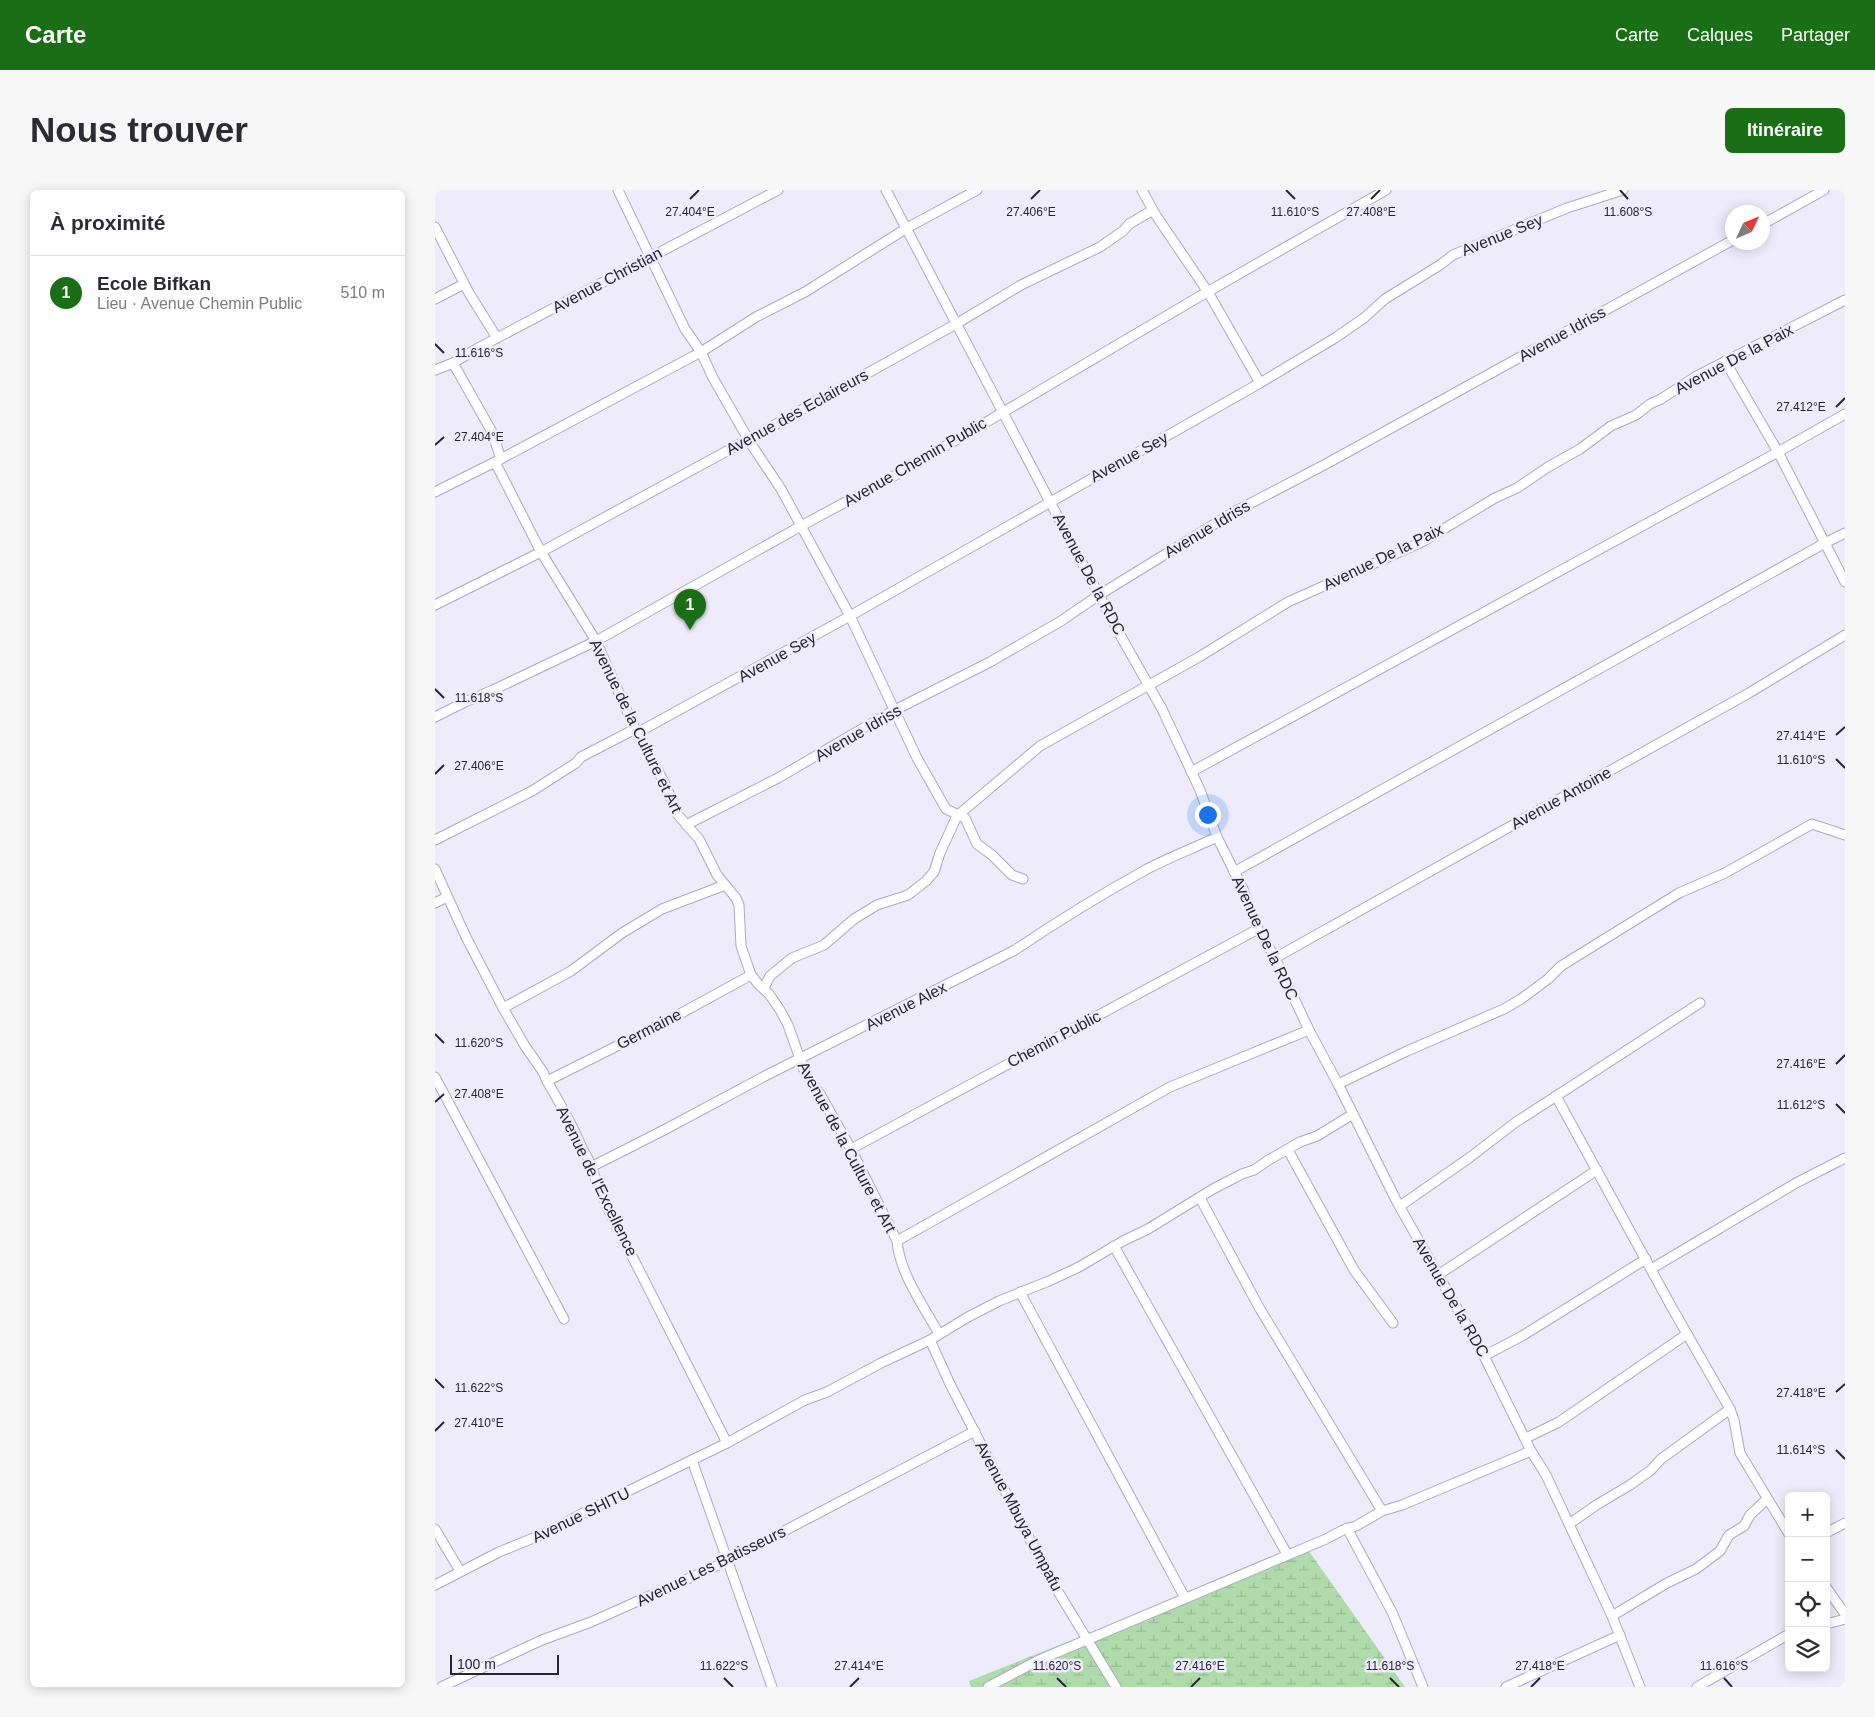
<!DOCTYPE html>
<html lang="fr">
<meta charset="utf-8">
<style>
body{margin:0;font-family:Helvetica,sans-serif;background:#f7f7f7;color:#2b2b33}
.controls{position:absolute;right:15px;bottom:15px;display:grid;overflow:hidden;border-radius:8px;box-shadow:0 2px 12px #0003}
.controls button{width:45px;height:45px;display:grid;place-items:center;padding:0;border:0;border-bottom:1px solid #e1e1e2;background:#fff;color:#2b2b33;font:25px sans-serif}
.compass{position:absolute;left:1290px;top:15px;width:45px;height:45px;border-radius:50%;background:#fff;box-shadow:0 2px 12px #0003;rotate:46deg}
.scale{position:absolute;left:15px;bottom:12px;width:109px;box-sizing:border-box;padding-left:5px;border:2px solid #282533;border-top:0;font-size:14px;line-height:18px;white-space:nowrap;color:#282533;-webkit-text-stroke:4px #eeecfb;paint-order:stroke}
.you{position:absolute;left:772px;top:624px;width:18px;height:18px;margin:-12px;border:4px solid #fff;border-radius:50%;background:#1a73e8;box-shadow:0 0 0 8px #1a73e833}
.badge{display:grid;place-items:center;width:32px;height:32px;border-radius:50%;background:#196e16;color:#fff;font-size:16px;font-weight:700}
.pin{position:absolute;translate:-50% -41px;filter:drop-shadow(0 1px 2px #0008)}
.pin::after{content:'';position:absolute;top:26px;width:18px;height:15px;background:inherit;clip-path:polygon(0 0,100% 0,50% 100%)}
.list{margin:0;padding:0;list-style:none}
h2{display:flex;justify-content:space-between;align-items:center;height:65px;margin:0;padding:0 20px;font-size:21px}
h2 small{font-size:16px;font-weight:400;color:#7c7c81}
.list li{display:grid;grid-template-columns:32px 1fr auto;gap:15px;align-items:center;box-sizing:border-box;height:75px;padding:0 20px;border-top:1px solid #e1e1e2}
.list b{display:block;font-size:19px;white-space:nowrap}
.list p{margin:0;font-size:16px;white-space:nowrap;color:#7c7c81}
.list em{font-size:16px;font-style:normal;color:#7c7c81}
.icon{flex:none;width:28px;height:28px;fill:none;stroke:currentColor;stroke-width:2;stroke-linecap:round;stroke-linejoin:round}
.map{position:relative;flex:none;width:1410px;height:1497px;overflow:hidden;border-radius:8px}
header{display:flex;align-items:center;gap:30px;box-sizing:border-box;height:70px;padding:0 25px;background:#196e16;color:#fff}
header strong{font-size:24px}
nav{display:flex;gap:28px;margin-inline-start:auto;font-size:18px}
.intro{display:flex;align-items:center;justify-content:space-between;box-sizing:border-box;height:120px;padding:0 30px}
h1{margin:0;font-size:35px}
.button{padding:12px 22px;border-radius:8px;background:#196e16;color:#fff;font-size:18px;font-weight:700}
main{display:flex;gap:30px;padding:0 30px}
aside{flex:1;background:#fff;border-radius:8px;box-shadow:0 2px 12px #0003}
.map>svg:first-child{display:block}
.wetland{fill:url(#wetland-marsh)}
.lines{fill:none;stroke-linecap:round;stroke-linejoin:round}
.minor-casing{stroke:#aca7c8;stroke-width:11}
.minor{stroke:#fff;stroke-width:9}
.ticks{fill:none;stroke:#282533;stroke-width:2}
.labels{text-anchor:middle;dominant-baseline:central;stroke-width:5;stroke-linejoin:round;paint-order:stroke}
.street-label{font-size:16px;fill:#282533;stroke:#eeecfb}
.ticks-label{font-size:12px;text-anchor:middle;fill:#282533;stroke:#eeecfb;stroke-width:5;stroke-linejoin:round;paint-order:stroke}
</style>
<header>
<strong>Carte</strong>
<nav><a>Carte</a><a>Calques</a><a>Partager</a></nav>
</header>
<div class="intro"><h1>Nous trouver</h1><a class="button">Itinéraire</a></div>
<main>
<aside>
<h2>À proximité<small></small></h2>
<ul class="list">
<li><span class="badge">1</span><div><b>Ecole Bifkan</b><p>Lieu · Avenue Chemin Public</p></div><em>510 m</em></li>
</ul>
</aside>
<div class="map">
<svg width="1410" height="1497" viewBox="0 0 1410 1497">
<defs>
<pattern id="wetland-marsh" width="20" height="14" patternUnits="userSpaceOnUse" patternTransform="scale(1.25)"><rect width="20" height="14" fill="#aedba9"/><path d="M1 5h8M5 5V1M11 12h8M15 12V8" fill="none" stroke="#96bc92"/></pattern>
</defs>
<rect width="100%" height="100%" fill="#eeecfb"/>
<!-- wetland -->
<polygon class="wetland" points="871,1357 970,1497 536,1497 534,1491"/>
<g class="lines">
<!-- minor casing -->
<g class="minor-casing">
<g id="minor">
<polyline points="183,0 250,139 266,162 278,188 316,254 346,299 415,426 482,568 511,619 530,628 542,654 557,665 577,685 588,689"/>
<polyline points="451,0 684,443 727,519 765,600 782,647 808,699 823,739 840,768 874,840 903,894 962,1012 1049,1166 1096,1261 1111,1285 1177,1426 1205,1497"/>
<polyline points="707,0 720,24 773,102 825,193"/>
<polyline points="1328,34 1389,0"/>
<polyline points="0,37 34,103 62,148"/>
<polyline points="0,109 29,94"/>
<polyline points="1290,171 1343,262 1410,392"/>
<polyline points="18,173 57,242 66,269"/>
<polyline points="0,180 18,173 43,158 343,0"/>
<path d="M60,272L106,362L161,451L200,539L229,592L243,625L264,649L282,685L301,708L304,715L306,756L316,785L324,795L334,804L345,820L353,835L370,883L385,904L416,959L462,1051C465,1084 488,1115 504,1144"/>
<polyline points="0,302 60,272 266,162 321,127 370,102 472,38 542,0"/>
<polyline points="0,415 106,362 314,249 521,134 586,95 665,57 688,41 694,34 718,20"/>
<polyline points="0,527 30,512 58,500 161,451 366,336 470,280 767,105 951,0"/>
<polyline points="202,543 415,426 825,193 900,148 929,128 950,109 1005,75 1018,65 1132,18 1188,0"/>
<polyline points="756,582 1343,262 1410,224"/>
<polyline points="251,635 343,588 456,522 555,472 626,431 664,405 799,322 889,275 1298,50"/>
<polyline points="0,650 97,601 141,573 146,567 200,539"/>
<path d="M0,679L31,747L68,818L90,856L108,882L112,891C124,912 137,933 146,956C149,963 154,968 156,977L171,1015L292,1253"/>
<polyline points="799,682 1390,353 1410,343"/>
<polyline points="0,713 12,707"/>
<polyline points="840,768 1314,503 1410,445"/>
<polyline points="329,798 335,786 357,768 389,755 419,729 442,715 473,705 491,691 499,682 505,663 522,626 605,556 764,467 853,412 987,352 1060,308 1082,298 1113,277 1145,259 1176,236 1201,225 1215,214 1226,209 1260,187 1410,110"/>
<polyline points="68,818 136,781 187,743 227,719 290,695"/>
<polyline points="0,887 129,1129"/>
<polyline points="112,891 230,832 316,785"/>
<polyline points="903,894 972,861 1069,819 1086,809 1113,789 1126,776 1244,703 1290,683 1377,634 1410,645"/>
<polyline points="1121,906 1236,1116 1295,1219 1299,1230 1305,1263 1354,1344"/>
<polyline points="416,959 823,739"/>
<polyline points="853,960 919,1080 958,1133"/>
<path d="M156,977L229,940L330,886L580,760C623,731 667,704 712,679C735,667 759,658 782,647"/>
<polyline points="765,1008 825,1119 947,1321"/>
<polyline points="965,1016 1034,968 1081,932 1265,813"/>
<polyline points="462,1051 735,897 874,840"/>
<polyline points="679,1056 852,1364"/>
<polyline points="1216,1079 1361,993 1410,968"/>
<polyline points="1003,1085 1162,980"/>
<polyline points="585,1102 750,1408"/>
<polyline points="495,1150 515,1194 613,1385 681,1497"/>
<polyline points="1049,1166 1087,1146 1211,1069"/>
<polyline points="1091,1248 1124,1232 1252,1144"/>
<polyline points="257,1270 337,1497"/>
<polyline points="1134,1334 1163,1314 1195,1295 1216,1280 1226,1269 1295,1219"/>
<polyline points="912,1338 957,1422 988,1497"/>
<polyline points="0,1339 25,1381"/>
<polyline points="1391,1343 1410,1333"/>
<polyline points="0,1395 64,1362 113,1342 150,1322 292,1253 370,1210 392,1202 446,1173 495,1150 533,1127 564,1111 614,1091 644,1077 688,1051 713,1039 778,999 807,984 819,980 832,971 865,952 882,946 918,924"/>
<polyline points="1391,1397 1410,1424"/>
<polyline points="1177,1426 1232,1393 1261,1379 1285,1361 1294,1345 1309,1336 1315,1325 1332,1309"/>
<polyline points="1391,1434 1410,1429"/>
<polyline points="6,1497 107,1450 156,1432 288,1373 540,1241"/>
<polyline points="553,1497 604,1470 891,1349 908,1340 921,1336 947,1321 967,1315 1096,1261"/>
<polyline points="1071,1497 1185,1445"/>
<polyline points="1262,1497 1354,1444"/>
</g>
</g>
<!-- minor -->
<use href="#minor" class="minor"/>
</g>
<!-- ticks -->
<path class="ticks" d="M851,0L860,9M1185,0L1193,9M255,9L264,0M596,9L605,0M936,9L945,0M0,154L9,163M1401,217L1410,208M0,255L9,247M0,499L9,508M1401,545L1410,537M1401,569L1410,578M0,584L9,575M0,844L9,853M1401,874L1410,865M0,912L9,904M1401,914L1410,923M0,1189L9,1198M1401,1202L1410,1194M0,1241L9,1232M1401,1260L1410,1269M289,1488L298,1497M622,1488L631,1497M955,1488L964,1497M1289,1488L1297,1497M415,1497L424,1488M756,1497L765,1488M1096,1497L1105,1488"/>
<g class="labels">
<!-- street labels -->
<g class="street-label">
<text transform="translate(1067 45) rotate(-22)">Avenue Sey</text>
<text transform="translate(172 90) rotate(-28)">Avenue Christian</text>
<text transform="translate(1127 144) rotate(-29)">Avenue Idriss</text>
<text transform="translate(1299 169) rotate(-28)">Avenue De la Paix</text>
<text transform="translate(362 222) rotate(-29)">Avenue des Eclaireurs</text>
<text transform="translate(694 267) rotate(-29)">Avenue Sey</text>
<text transform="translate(480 272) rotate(-30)">Avenue Chemin Public</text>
<text transform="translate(772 339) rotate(-31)">Avenue Idriss</text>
<text transform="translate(948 367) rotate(-26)">Avenue De la Paix</text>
<text transform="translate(654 384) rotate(62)">Avenue De la RDC</text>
<text transform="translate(342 467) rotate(-29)">Avenue Sey</text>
<text transform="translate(201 536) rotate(64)">Avenue de la Culture et Art</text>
<text transform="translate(423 543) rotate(-30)">Avenue Idriss</text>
<text transform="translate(1126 608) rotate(-29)">Avenue Antoine</text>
<text transform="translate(830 748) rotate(65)">Avenue De la RDC</text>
<text transform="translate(471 816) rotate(-27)">Avenue Alex</text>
<text transform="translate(214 839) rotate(-27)">Germaine</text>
<text transform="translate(619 849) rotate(-28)">Chemin Public</text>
<text transform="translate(412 957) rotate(62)">Avenue de la Culture et Art</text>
<text transform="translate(162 991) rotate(64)">Avenue de l'Excellence</text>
<text transform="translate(1016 1107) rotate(60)">Avenue De la RDC</text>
<text transform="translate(146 1325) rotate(-26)">Avenue SHITU</text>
<text transform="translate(584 1326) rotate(62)">Avenue Mbuya Umpafu</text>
<text transform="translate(276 1376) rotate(-26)">Avenue Les Batisseurs</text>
</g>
</g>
<g class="ticks-label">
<text x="255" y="26">27.404°E</text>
<text x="596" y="26">27.406°E</text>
<text x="936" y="26">27.408°E</text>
<text x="860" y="26">11.610°S</text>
<text x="1193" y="26">11.608°S</text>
<text x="44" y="167">11.616°S</text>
<text x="1366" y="221">27.412°E</text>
<text x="44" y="251">27.404°E</text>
<text x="44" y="512">11.618°S</text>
<text x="1366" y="550">27.414°E</text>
<text x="1366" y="574">11.610°S</text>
<text x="44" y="580">27.406°E</text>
<text x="44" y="857">11.620°S</text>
<text x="1366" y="878">27.416°E</text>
<text x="44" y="908">27.408°E</text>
<text x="1366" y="919">11.612°S</text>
<text x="44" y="1202">11.622°S</text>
<text x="1366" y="1207">27.418°E</text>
<text x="44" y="1237">27.410°E</text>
<text x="1366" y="1264">11.614°S</text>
<text x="289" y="1480">11.622°S</text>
<text x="622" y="1480">11.620°S</text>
<text x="955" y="1480">11.618°S</text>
<text x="1289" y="1480">11.616°S</text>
<text x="424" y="1480">27.414°E</text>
<text x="765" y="1480">27.416°E</text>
<text x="1105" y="1480">27.418°E</text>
</g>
</svg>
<div class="controls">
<button>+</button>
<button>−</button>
<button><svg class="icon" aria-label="locate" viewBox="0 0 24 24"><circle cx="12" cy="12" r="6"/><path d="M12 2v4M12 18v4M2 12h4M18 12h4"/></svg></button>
<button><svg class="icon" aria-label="layers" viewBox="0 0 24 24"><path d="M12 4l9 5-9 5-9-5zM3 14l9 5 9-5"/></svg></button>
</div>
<svg class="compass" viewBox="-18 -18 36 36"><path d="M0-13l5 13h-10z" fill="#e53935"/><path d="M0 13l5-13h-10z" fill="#7c7c81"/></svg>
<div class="scale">100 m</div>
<div class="you"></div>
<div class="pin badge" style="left:255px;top:440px">1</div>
</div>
</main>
